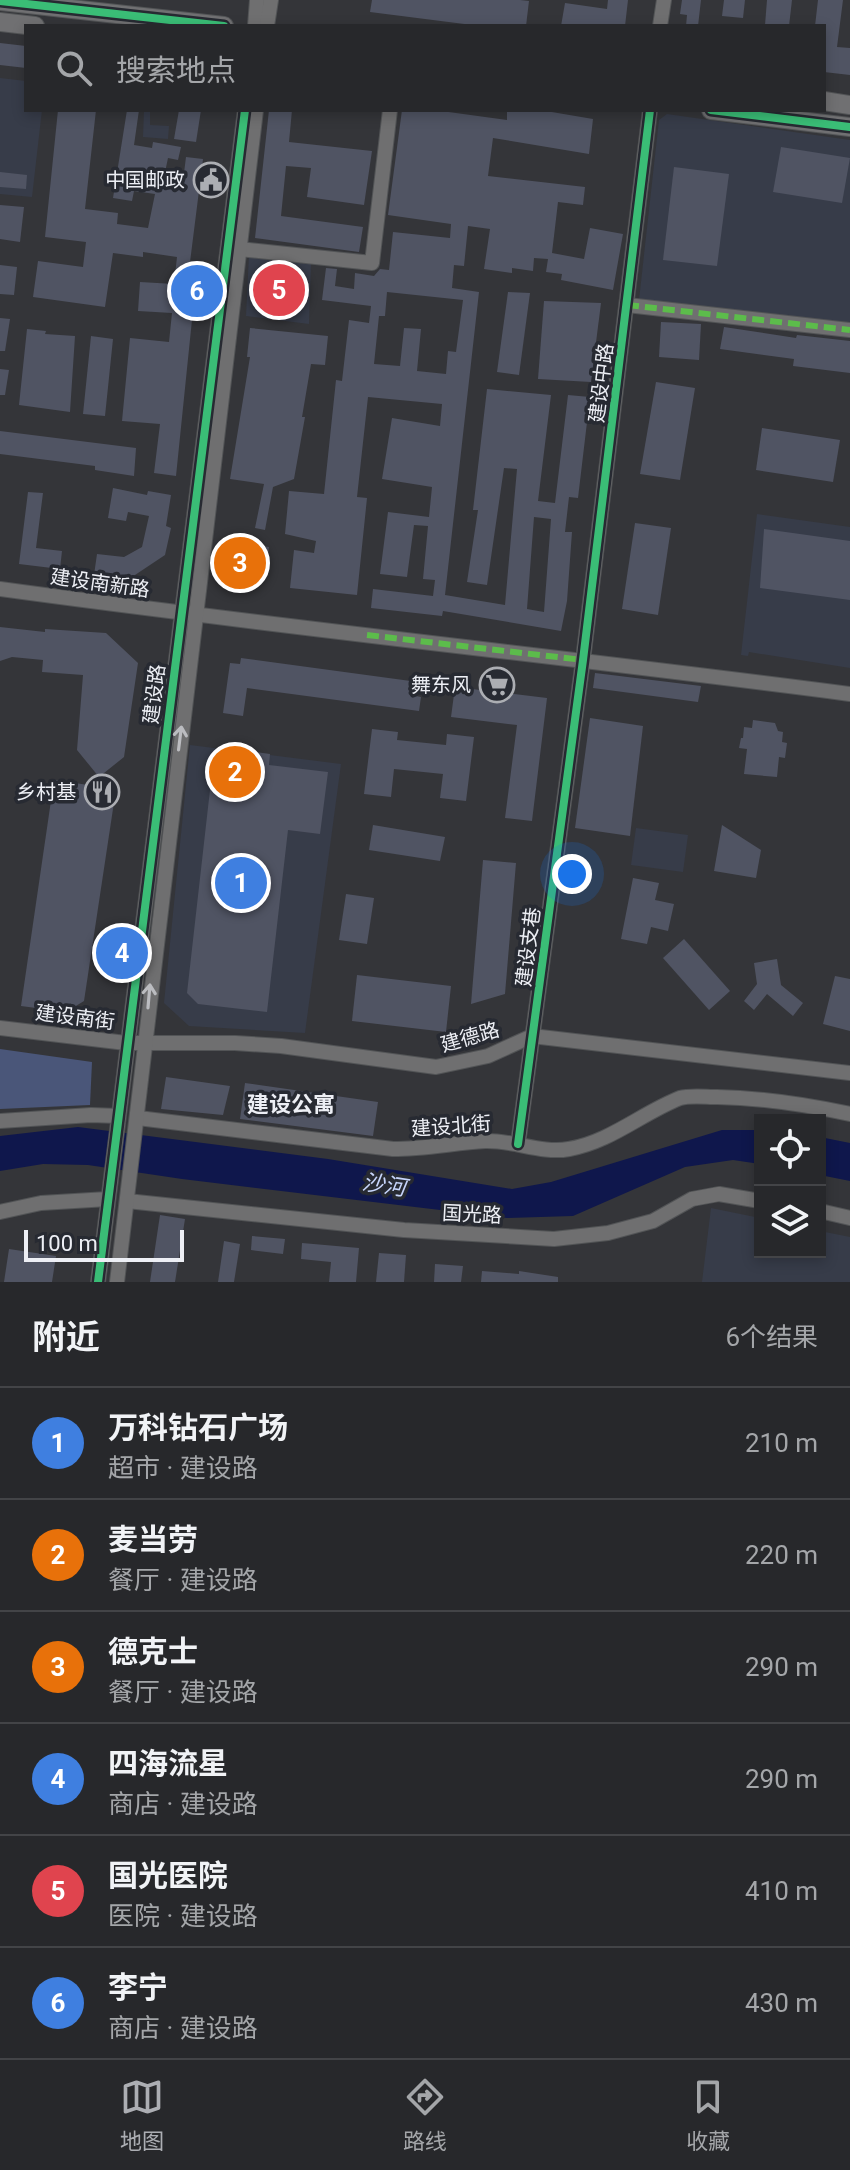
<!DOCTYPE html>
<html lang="zh">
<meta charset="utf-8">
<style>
body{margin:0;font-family:Roboto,"Noto Sans SC",sans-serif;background:#333437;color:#f1f3f6}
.controls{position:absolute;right:24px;bottom:24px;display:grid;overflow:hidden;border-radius:0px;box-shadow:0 4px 12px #0003}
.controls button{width:72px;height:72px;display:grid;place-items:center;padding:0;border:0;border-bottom:2px solid #434447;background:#27282b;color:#f1f3f6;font:40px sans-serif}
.scale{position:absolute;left:24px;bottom:20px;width:160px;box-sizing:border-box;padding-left:8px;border:4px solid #edeff5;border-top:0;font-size:22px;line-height:28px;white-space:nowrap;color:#edeff5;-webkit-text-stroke:6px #272a32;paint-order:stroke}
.you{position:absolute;left:572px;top:874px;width:28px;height:28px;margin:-20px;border:6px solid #fff;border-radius:50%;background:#1a73e8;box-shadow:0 0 0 12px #1a73e833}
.badge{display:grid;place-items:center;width:52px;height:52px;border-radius:50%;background:#acaeb3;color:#fff;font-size:26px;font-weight:700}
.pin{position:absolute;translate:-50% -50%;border:4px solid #fff;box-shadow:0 2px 8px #0006}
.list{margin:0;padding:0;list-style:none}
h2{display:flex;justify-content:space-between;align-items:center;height:104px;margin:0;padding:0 32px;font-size:34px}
h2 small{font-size:26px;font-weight:400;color:#a4a6a9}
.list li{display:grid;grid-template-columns:52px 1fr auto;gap:24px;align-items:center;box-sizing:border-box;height:112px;padding:0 32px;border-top:2px solid #434447}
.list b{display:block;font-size:30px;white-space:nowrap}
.list p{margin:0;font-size:26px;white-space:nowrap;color:#a4a6a9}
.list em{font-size:26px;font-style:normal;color:#a4a6a9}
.icon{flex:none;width:44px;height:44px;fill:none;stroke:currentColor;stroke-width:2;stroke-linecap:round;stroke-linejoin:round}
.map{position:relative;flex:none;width:850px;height:1282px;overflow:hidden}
.search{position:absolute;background:#27282b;box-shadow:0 4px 12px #0003;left:24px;right:24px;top:24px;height:88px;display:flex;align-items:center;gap:20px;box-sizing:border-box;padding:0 28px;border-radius:0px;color:#a4a6a9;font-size:30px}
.sheet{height:776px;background:#27282b}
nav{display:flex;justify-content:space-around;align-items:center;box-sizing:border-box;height:112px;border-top:2px solid #434447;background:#27282b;font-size:22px;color:#a4a6a9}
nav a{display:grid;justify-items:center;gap:4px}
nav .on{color:#acaeb3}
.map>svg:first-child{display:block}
.built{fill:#373c49}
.green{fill:#4a5679}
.water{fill:#0f174c}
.building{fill:#505463;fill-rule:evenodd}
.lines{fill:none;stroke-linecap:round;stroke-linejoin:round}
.minor-casing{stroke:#525456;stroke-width:16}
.major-casing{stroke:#525456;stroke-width:20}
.minor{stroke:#6f6f70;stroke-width:14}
.major{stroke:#707072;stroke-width:18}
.quiet{stroke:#5cbc4b;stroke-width:6;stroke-dasharray:12 6;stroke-linecap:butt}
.cycleway-casing{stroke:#272a32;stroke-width:13}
.cycleway{stroke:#3abd76;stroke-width:8}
.oneway{stroke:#bbbcc0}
.labels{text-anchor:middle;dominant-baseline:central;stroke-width:7;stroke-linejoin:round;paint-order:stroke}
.poi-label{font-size:20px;fill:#edeff5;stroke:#272a32;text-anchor:end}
.street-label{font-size:20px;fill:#edeff5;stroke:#272a32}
.neighbourhood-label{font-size:22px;font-weight:bold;fill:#edeff5;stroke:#272a32}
.water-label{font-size:22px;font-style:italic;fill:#c7d5fb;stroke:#272a32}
</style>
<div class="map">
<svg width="850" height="1282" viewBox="0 0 850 1282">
<rect width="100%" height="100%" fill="#343539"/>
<!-- built -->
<g class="built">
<polygon points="0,78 26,81 26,110 42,110 32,197 0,194"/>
<polygon points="144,110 150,110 150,125 169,126 168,139 143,137"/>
<polygon points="667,114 850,140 850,323 639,300 659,120"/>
<polygon points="249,255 311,264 309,324 246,316"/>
<polygon points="757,514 850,527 850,668 749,652 748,656 741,655"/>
<polygon points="190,745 341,764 305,1033 189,1026 164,1003"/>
<polygon points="636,828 688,835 683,872 631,865"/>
<polygon points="711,1208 760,1218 760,1252 820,1252 820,1231 850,1237 850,1282 702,1282"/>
</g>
<!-- green -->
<polygon class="green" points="0,1049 92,1062 90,1105 0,1109"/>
<!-- water -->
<g class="water">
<polygon points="78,1127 328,1159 512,1189 551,1182 722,1130 760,1130 760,1164 733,1160 685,1167 573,1216 507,1218 182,1179 88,1165 43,1164 0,1171 0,1136"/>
<polygon points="820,1137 850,1143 850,1181 820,1175"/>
</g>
<!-- building -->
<g class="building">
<polygon points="372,0 520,0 529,1 526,26 480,26 370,12"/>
<polygon points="608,0 628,0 625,26 561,26 565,3 607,9"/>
<polygon points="682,0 701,0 698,26 686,26 687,15 680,14"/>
<polygon points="724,0 745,0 743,18 722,16"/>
<polygon points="767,0 792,0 789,26 765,25"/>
<polygon points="818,0 843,0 837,47 850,48 850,75 824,72 824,26 815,26"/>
<polygon points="0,43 26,46 26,68 0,65"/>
<polygon points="58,110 96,110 85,209 118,213 117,224 148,228 155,194 134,191 132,201 113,198 127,110 139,110 134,145 152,148 153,142 181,147 178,160 168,158 164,177 183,181 186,157 203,159 189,270 197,271 176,476 154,473 160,424 122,421 130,338 169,342 172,313 138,311 140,282 174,284 177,257 143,252 143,257 113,253 105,307 33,297 38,261 83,267 86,242 45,237"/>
<polygon points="179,110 201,110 196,142 174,139"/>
<polygon points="269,110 292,110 289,142 372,151 364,205 307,197 311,168 286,166 281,216 363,227 359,252 255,238"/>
<path d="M402,110H434L507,120V110H540L593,119L589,154L493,138L488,176L585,187L583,205L558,202L552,253L584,259L590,228L623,234L613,290L561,280L562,274L546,272L548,259L534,258L533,271L512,268V273L484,269L490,229L468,226L464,266L454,265L452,288L479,292L445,595L505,605L517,469L504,468L487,585L467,582L478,510H473L487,389L551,395L538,501L555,503L568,395L590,397L578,498L569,497L565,532H572L567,601L561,631L443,611L442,616L371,608L373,589L433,596L435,580L423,579L428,526L414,525L407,577L380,574L388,512L429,517L432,487L382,479L392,418L440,426L442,404L368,397L357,497L367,498L357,595L290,588L294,550L314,553L316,541L285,534L289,491L324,494L336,380L342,381L349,320L369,323L371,306L322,300L326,268L337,269L335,286L354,289L355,273L374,276L380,269L389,270L393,232L450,238L451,224L388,215ZM387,292L463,300L456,352L448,351L446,374L417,371L421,329L404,328L400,366L374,364L379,316H385ZM534,517L551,519L544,612L527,609Z"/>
<polygon points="781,147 850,158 842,203 773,192"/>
<polygon points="674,167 729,174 717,266 663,260"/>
<polygon points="0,172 27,175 26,189 0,187"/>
<polygon points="0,205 24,207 20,242 0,239"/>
<polygon points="0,265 17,267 14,295 0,294"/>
<polygon points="508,292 530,293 519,375 497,372"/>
<polygon points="544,301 601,303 591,382 538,379"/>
<polygon points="0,318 10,319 5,351 0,351"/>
<polygon points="661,322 701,324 699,360 659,357"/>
<polygon points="724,327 796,338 797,335 850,341 850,373 793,366 794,359 720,349"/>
<polygon points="250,328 328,336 325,365 311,364 302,417 305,417 294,479 273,487 265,530 255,528 264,484 230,479 250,357 247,357"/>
<polygon points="27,329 46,331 45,334 75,336 70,412 19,405"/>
<polygon points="91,336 113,339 105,416 83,414"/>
<polygon points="0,369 9,370 5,395 0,395"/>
<polygon points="656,382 695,388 680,480 640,474"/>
<polygon points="762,428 840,440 833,482 756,470"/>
<polygon points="0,431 136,448 134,476 95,470 95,466 0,454"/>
<polygon points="113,488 147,495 148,491 171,495 166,526 171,528 165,555 129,579 94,575 97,554 124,557 142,547 149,516 128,512 126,521 108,518"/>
<polygon points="28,492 43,493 36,548 62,551 60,569 19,564"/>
<polygon points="635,523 671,528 658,615 622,609"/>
<polygon points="764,529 850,541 850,600 760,588"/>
<polygon points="227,541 269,547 266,570 254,568 252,581 235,579 237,566 223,565"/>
<polygon points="0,627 45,632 45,629 106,633 138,663 124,757 99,777 77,750 83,675 42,672 43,660 12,657 0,661"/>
<polygon points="241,658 418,682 416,696 421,697 419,711 247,688 243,716 223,713 230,663 240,664"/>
<polygon points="595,673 701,686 698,702 593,688"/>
<polygon points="455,687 547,698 532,821 505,818 517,725 451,717"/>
<polygon points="590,718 643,726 630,836 575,828"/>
<polygon points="753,720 775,723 778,731 783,732 782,742 787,743 785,758 779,757 777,777 744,774 747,749 739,748 741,738 743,738 744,727 752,728"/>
<polygon points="372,729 398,732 397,740 446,745 447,734 474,737 466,801 440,798 443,774 394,769 391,797 364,794"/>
<polygon points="235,749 270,754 269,765 328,772 320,834 288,830 267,1012 198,1004 187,993 211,781 216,767 223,757 227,752"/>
<polygon points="54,780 116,789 84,1001 66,1012 21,1006"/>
<polygon points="373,825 445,837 440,861 369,850"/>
<polygon points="722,825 761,850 756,878 714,871"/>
<polygon points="483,860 516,863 505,994 471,1004"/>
<polygon points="633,878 659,883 655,900 674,904 668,931 651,927 647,944 621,939"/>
<polygon points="346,894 374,898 367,944 339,940"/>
<polygon points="684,939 730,991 709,1010 663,958"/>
<polygon points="777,959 781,985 803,1003 793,1016 767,994 754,1010 744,1001 757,984 754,963"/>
<polygon points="357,975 451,986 446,1032 352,1021"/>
<polygon points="835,976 850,979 850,1031 823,1024"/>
<polygon points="166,1077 230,1086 223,1115 161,1109"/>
<polygon points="245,1083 378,1102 373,1136 240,1119"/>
<polygon points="160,1215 185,1219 175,1282 150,1282"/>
<polygon points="252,1236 285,1239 283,1254 251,1250"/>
<polygon points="224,1241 240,1244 234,1282 218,1282"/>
<polygon points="302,1243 359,1248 356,1282 329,1282 331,1262 301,1259"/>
<polygon points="9,1249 56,1256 52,1282 4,1282"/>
<polygon points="379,1253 406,1255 404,1282 376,1282"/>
<polygon points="435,1264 463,1266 461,1282 434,1282"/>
<polygon points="482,1271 519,1274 519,1271 558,1277 558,1282 481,1282"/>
</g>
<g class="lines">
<!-- minor casing -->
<g class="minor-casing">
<g id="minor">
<polyline points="255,26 257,0"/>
<polyline points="267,26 271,0"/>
<polyline points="660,26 664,0"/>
<polyline points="239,249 372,263 390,110"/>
<polyline points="627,305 850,330"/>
<path d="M0,589C283,628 567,657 850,694"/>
<polyline points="0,1028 126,1043 235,1043 281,1046 436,1067 488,1056 532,1036 850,1073"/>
<path d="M138,1118L393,1149C424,1149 454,1143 485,1141C514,1140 541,1154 569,1149C610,1142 642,1113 680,1098C690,1095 706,1097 717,1097C764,1098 804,1104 850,1114"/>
<polyline points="0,1121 91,1115 118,1116"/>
<polyline points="518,1144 583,660 650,110"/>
<polyline points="127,1201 404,1230 554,1239 608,1233 653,1221 692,1199 719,1194 760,1201"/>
<polyline points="820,1211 850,1218"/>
<polyline points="0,1212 41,1203 108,1199"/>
<polyline points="98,1282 245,110"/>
<polyline points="117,1282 256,110"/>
</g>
</g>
<!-- major casing -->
<g class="major-casing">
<g id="major">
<polyline points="0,1 224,26"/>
<polyline points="0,22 35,26"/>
<polyline points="824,101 850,105"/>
<polyline points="711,110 850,127"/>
</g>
</g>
<!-- minor -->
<use href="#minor" class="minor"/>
<!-- major -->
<use href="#major" class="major"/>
<!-- quiet -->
<g class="quiet">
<polyline points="627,305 850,330"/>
<polyline points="367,635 583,660"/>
</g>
<!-- cycleway casing -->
<g class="cycleway-casing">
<g id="cycleway">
<polyline points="0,1 224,26"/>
<polyline points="711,110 850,127"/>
<polyline points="518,1144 583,660 650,110"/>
<polyline points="98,1282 245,110"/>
</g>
</g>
<!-- cycleway -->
<use href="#cycleway" class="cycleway"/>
</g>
<!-- one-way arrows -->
<defs><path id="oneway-shaft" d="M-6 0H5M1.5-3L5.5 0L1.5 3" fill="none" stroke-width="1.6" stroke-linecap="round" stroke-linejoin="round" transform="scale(2)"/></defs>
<g class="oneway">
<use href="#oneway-shaft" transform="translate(180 738) rotate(-83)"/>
<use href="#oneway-shaft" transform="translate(149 996) rotate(-85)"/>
</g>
<!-- icons -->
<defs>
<g id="civic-ring" transform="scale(1.8)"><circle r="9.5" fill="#272a32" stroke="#acaeb3" stroke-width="1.5"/><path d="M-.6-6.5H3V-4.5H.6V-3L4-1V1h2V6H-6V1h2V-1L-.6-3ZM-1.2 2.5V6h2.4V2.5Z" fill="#acaeb3"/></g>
<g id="supermarket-ring" transform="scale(1.8)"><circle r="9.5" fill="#272a32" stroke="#acaeb3" stroke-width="1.5"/><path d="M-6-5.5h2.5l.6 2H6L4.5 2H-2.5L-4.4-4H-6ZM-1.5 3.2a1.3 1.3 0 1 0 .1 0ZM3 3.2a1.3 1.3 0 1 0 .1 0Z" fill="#acaeb3"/></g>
<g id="restaurant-ring" transform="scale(1.8)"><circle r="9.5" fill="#272a32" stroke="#acaeb3" stroke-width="1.5"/><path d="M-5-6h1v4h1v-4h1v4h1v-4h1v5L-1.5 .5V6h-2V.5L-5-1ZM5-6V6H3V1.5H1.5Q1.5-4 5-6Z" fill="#acaeb3"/></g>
</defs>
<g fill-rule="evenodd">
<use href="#civic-ring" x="211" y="180"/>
<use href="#supermarket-ring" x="497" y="685"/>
<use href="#restaurant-ring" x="102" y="792"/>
</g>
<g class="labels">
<!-- poi labels -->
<g class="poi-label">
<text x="185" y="180">中国邮政</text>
<text x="471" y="685">舞东风</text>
<text x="76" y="792">乡村基</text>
</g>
<!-- street labels -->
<g class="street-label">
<text transform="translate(601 383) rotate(-83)">建设中路</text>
<text transform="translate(100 583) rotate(8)">建设南新路</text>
<text transform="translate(154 694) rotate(-83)">建设路</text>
<text transform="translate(528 947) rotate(-83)">建设支巷</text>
<text transform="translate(75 1017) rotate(7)">建设南街</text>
<text transform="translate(470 1037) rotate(-16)">建德路</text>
<text transform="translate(451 1126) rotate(-4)">建设北街</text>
<text transform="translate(472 1214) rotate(3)">国光路</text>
</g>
<!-- neighbourhood labels -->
<g class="neighbourhood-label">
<text x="291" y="1104">建设公寓</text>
</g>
<!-- water labels -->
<g class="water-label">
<text transform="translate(384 1185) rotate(8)">沙河</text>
</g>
</g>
</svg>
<div class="controls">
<button><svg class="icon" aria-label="locate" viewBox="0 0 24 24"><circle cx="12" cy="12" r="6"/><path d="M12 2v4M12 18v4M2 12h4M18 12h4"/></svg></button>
<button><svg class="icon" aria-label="layers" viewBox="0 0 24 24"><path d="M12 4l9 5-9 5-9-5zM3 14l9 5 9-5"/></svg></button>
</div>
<div class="scale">100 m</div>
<div class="you"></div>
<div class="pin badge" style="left:241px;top:883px;background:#3f7fe0">1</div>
<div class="pin badge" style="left:235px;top:772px;background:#e8710a">2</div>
<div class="pin badge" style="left:240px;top:563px;background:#e8710a">3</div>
<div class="pin badge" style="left:122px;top:953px;background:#3f7fe0">4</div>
<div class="pin badge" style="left:279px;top:290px;background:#e0444e">5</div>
<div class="pin badge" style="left:197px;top:291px;background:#3f7fe0">6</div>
<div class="search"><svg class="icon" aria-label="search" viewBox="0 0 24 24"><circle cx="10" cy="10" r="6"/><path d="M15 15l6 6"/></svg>搜索地点</div>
</div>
<section class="sheet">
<h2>附近<small>6个结果</small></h2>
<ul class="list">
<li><span class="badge" style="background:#3f7fe0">1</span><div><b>万科钻石广场</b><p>超市 · 建设路</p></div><em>210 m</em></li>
<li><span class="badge" style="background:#e8710a">2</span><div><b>麦当劳</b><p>餐厅 · 建设路</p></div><em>220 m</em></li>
<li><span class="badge" style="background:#e8710a">3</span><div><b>德克士</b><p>餐厅 · 建设路</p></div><em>290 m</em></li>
<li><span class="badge" style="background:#3f7fe0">4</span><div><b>四海流星</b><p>商店 · 建设路</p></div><em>290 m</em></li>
<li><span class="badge" style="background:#e0444e">5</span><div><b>国光医院</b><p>医院 · 建设路</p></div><em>410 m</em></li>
<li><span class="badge" style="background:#3f7fe0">6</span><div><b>李宁</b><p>商店 · 建设路</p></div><em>430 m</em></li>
</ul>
</section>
<nav>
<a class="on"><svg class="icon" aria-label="map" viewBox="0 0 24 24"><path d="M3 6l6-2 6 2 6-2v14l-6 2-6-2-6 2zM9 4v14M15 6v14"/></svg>地图</a>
<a><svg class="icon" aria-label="directions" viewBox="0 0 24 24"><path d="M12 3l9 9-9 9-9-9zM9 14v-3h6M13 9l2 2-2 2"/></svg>路线</a>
<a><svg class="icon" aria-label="saved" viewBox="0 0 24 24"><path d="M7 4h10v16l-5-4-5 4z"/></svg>收藏</a>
</nav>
